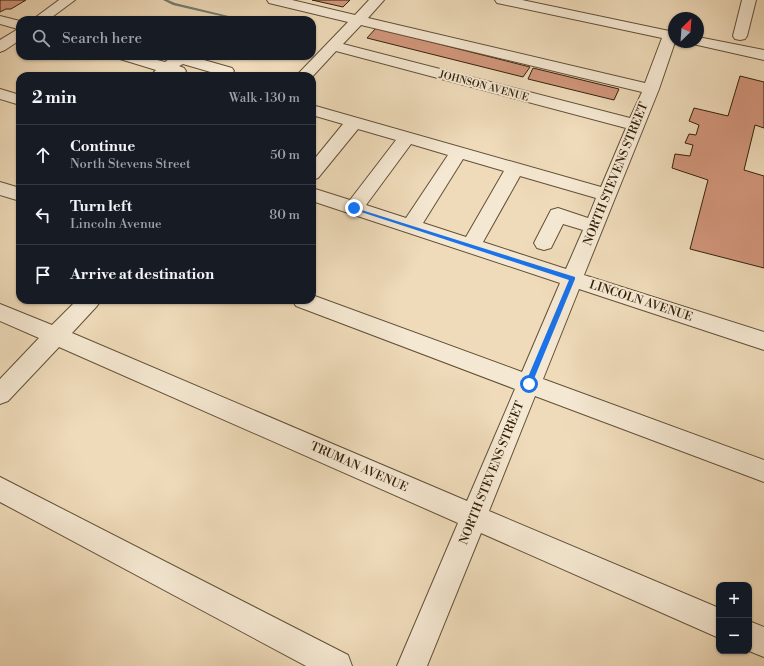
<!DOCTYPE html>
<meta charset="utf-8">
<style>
body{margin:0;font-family:"Libre Bodoni",serif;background:#242831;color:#f1f3f6}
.controls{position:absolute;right:12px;bottom:12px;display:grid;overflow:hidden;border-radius:8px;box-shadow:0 1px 3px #0004}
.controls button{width:36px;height:36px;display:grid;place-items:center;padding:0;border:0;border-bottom:1px solid #363941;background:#171b24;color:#f1f3f6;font:20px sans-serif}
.compass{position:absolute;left:668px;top:12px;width:36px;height:36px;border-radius:50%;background:#171b24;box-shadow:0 1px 3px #0004;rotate:25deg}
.stop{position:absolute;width:12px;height:12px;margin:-9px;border:3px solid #1a73e8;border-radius:50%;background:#fff}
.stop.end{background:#1a73e8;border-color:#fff;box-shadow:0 1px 4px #0008}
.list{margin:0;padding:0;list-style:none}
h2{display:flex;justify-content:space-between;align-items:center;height:52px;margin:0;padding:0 16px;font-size:17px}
h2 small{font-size:13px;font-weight:400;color:#9ea1a6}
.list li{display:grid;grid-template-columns:26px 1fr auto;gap:12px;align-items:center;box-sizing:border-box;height:60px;padding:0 16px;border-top:1px solid #363941}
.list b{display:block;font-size:15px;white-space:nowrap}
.list p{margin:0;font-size:13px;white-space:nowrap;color:#9ea1a6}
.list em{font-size:13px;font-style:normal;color:#9ea1a6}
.icon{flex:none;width:22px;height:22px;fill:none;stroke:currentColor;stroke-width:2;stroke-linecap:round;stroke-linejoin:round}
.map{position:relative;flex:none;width:764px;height:666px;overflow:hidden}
.search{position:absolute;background:#171b24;box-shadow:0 1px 3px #0004;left:16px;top:16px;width:300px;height:44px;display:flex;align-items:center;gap:10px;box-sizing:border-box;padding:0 14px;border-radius:12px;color:#9ea1a6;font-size:15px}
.panel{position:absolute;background:#171b24;box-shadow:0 1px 3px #0004;left:16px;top:72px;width:300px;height:232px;border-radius:12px}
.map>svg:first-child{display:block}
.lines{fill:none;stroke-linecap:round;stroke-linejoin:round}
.stream{fill:#727c72;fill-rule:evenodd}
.building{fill:#d2967c;stroke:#33210b}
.minor-casing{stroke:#625037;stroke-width:2}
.minor{fill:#f5e8d2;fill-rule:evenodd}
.route{fill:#1a73e8}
.labels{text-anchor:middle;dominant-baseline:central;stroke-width:4;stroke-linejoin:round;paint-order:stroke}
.far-street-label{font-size:10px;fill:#33210b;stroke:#f5e8d2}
.street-label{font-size:12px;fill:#33210b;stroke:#f5e8d2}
</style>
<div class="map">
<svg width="764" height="666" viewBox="0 0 764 666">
<rect width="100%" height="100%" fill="#efdbba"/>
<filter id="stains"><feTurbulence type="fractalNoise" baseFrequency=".005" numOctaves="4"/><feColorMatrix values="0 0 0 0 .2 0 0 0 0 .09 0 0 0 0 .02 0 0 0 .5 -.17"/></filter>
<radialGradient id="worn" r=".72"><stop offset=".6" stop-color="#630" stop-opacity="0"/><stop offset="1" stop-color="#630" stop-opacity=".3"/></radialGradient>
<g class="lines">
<!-- stream -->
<polygon class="stream" points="163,0 168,0 175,3 245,20 238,20 173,5"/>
</g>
<!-- building -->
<g class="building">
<polygon points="0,0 26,0 11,9 6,9 0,12"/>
<polygon points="312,0 350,0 343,7"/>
<polygon points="376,28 530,67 523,77 367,38"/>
<polygon points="533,68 619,89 614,100 528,79"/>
<polygon points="740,76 764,82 764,128 755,125 744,170 764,176 764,268 690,249 708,180 672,168 675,154 690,156 693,145 685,143 689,134 696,135 699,125 689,121 694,108 728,116"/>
</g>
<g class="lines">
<!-- minor casing -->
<g class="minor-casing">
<g id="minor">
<polygon points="59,0 75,0 48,20 32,20"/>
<path d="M267,0H292L355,15L369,0H384L368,18L645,83L662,38L502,4L497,3L495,0H522L674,32L675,42L659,89L584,275L764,332V350L579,289L543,379L764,460V482L535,396L489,511L719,608V638L481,533L427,666H397L458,523L59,347L8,401L0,404V379L39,338L0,321V304L52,325L77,300H101L97,306L72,333L467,501L515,389L296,306L292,300H312V295L522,372L560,283L312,201V188L350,200L396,140L358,129L318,178L312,180V162L343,124L312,115V105L601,187L626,128L336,51L312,77L296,76L348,22L269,3ZM361,25L642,92L630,118L343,44ZM411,144L448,155L406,218L366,205ZM463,159L504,171L466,237L423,223ZM520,176L596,198L588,218L558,208L551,210L534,243L537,248L544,250L551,248L563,224L583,230L566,269L483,242Z"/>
<polygon points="742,0 756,0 747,36 745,39 740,40 735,39 733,36"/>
<polygon points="0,16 20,21 20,40 5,50 0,52 0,40 18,29 0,24"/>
<polygon points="698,37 764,50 764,60 693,44 691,42 698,42"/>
<polygon points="117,56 142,56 165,62 173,56 190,56 232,68 234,71 230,76 212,76 214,73 183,64 179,66 184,68 186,71 184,74 178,76 170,74 168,76 150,76 156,70 120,59"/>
<polygon points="0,89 20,95 20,105 0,99"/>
<polygon points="0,182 20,188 20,201 0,195"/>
<polygon points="0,477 348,655 352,666 306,666 0,502"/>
<polygon points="749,621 764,627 764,657 749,651"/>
</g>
</g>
<!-- minor -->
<use href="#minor" class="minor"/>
</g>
<!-- route -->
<polygon class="route" points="352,207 575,277 575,279 531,386 526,386 525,384 569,280 352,209"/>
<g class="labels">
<!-- far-street labels -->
<g class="far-street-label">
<text transform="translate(484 86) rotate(15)">JOHNSON AVENUE</text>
</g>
<!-- street labels -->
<g class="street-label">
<text transform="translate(616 174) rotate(-68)">NORTH STEVENS STREET</text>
<text transform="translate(641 301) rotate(18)">LINCOLN AVENUE</text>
<text transform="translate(359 467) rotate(24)">TRUMAN AVENUE</text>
<text transform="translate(492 473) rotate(-68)">NORTH STEVENS STREET</text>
</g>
</g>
<rect width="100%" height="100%" filter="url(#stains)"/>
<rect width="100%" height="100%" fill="url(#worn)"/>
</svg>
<div class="controls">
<button>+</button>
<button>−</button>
</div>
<svg class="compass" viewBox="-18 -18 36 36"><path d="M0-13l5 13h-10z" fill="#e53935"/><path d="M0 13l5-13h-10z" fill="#9ea1a6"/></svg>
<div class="stop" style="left:529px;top:384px"></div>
<div class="stop end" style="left:354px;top:208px"></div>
<div class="search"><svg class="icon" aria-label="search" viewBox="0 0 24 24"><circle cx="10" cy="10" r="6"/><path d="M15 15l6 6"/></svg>Search here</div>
<section class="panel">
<h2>2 min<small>Walk · 130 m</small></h2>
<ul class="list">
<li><svg class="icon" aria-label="ahead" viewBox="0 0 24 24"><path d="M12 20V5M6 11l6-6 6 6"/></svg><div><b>Continue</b><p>North Stevens Street</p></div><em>50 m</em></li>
<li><svg class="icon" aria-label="left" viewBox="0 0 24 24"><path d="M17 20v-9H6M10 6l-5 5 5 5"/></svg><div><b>Turn left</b><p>Lincoln Avenue</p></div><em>80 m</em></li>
<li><svg class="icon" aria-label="arrive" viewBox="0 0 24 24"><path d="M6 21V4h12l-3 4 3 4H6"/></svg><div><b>Arrive at destination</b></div></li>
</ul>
</section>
</div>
